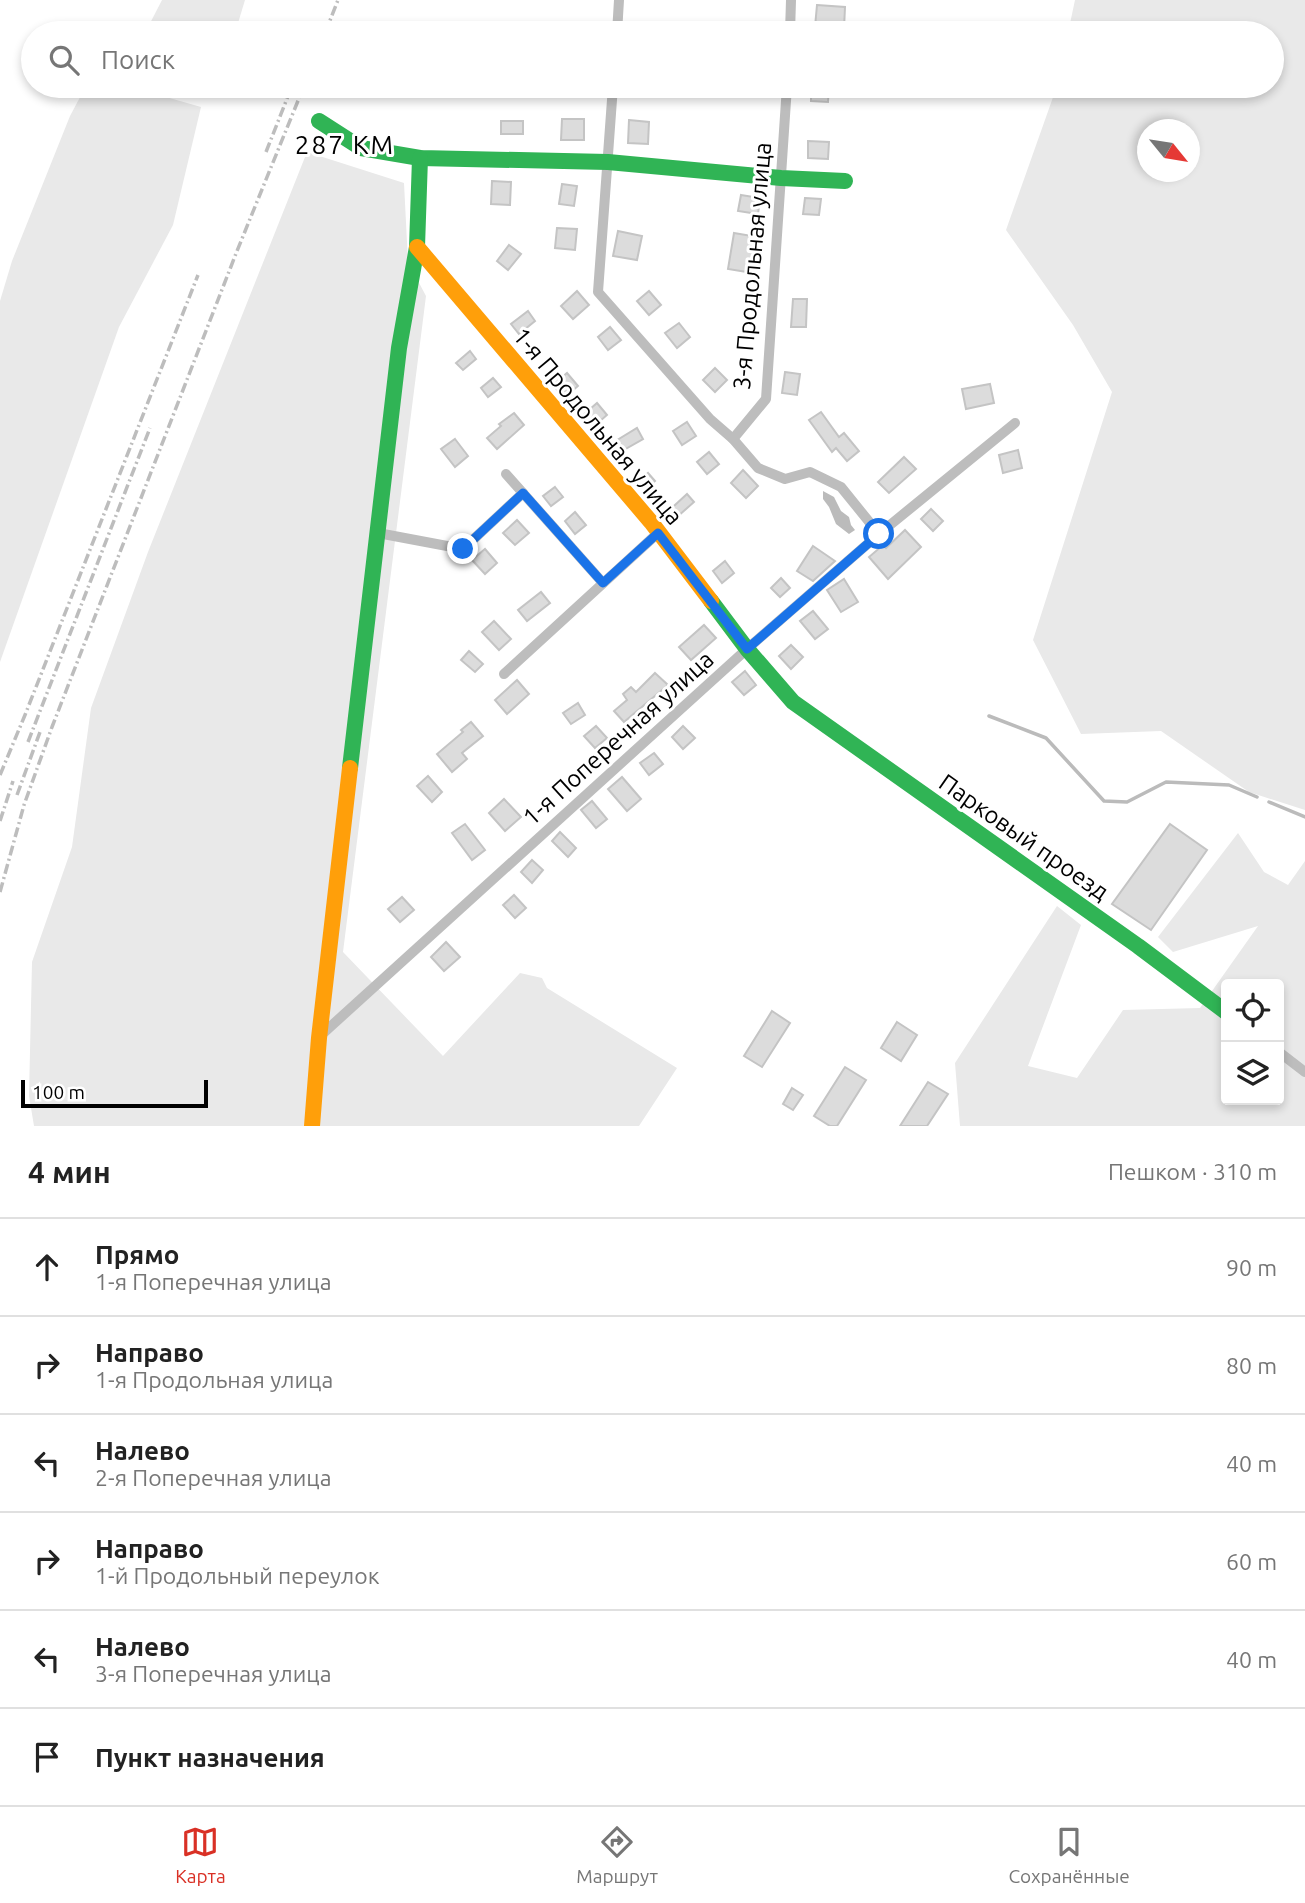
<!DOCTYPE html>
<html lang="ru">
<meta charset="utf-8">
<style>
body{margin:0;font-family:Ubuntu,sans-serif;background:#f6f6f6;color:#222}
.controls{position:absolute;right:21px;bottom:21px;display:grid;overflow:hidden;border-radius:7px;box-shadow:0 4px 10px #0003}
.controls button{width:63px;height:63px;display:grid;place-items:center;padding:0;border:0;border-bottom:2px solid #e0e0e0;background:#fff;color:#222;font:35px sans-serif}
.compass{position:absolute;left:1137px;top:119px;width:63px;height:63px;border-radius:50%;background:#fff;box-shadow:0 4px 10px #0003;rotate:120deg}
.scale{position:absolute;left:21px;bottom:18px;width:187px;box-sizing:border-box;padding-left:7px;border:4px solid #000;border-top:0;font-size:19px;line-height:24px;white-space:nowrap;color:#000;-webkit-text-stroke:5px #fff;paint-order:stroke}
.stop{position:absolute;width:21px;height:21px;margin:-16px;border:5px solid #1a73e8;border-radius:50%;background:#fff}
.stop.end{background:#1a73e8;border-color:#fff;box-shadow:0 2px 7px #0008}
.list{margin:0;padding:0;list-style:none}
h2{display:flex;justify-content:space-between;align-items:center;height:91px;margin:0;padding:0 28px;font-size:30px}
h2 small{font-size:23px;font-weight:400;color:#767676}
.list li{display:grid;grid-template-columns:46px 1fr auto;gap:21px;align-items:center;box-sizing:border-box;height:98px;padding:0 28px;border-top:2px solid #e0e0e0}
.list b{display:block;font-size:26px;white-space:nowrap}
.list p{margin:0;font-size:23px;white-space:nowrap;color:#767676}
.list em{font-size:23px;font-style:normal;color:#767676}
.icon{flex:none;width:38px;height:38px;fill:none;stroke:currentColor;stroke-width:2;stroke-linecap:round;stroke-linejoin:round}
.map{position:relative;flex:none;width:1305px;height:1126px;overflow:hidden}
.search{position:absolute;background:#fff;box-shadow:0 4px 10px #0003;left:21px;right:21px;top:21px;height:77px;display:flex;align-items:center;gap:18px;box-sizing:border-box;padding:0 24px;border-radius:38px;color:#767676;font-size:26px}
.sheet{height:679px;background:#fff}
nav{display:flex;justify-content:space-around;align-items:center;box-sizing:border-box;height:98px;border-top:2px solid #e0e0e0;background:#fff;font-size:19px;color:#767676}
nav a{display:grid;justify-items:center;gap:4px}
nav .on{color:#d93025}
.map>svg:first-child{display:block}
.green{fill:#e9e9e9;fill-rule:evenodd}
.water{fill:#bbb}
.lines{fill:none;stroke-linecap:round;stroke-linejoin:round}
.stream{stroke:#bbb;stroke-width:3.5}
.building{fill:#dcdcdc;stroke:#c4c4c4;stroke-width:2}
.street{stroke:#bdbdbd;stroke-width:10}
.fast{stroke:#30b455;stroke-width:16}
.slow{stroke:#ff9f0a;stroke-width:16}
.rail{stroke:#bdbdbd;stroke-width:3.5;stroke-dasharray:10 3.5 2 3.5;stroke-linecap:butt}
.route{stroke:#1a73e8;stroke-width:9}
.labels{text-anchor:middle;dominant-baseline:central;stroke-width:6;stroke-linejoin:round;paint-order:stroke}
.street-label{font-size:24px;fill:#000;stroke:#fff}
.neighbourhood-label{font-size:26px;letter-spacing:2px;fill:#000;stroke:#fff}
</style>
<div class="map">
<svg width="1305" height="1126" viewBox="0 0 1305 1126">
<rect width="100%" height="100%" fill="#fff"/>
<!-- green -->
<g class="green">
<polygon points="162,0 245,0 235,33 145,33"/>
<path d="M1075,0H1305V810L1249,792L1161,731L1081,734L1033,640L1112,392L1073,325L1006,230L1057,86H1272V33H1068ZM1148,130H1190V172H1148Z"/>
<polygon points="86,86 116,86 138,89 201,107 173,225 119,327 0,662 0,301 12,261 70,116"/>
<polygon points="307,152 404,183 408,262 426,296 343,952 443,1056 520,973 542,978 547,988 677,1068 639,1126 34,1126 29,1096 32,962 72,847 91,708 148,552"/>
<path d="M1238,833L1264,872L1288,885L1305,861V1126H960L955,1063L1057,906L1081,925L1028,1066L1077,1078L1123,1010L1200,1008L1258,926L1173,952L1158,937ZM1226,984H1279V1100H1226Z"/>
</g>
<!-- water -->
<polygon class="water" points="823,491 834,497 841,511 849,517 851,525 855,530 849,534 836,524 829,507 823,499"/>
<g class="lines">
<!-- stream -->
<g class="stream">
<polyline points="989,716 1046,738 1104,801 1127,802 1166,782 1229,785 1257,797"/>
<polyline points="1269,802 1305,817"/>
</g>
</g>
<!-- building -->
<g class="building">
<polygon points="817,5 845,7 844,29 815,27"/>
<rect x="629" y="23" width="23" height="10"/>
<polygon points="811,86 829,86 828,102 811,101"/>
<polygon points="562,119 584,119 584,140 561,140"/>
<polygon points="629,120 649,122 648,144 628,143"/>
<rect x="501" y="121" width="22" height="13"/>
<polygon points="808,141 829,142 828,159 808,158"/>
<polygon points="492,181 511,182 510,205 491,204"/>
<polygon points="562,184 577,186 574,206 559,204"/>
<polygon points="741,195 760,198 758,214 738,211"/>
<polygon points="805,198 821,199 819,215 803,214"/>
<polygon points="557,228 577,229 575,250 555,248"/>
<polygon points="618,231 642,236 637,260 613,256"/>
<polygon points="734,233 758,237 753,273 728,269"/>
<polygon points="509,245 521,254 508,270 497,261"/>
<polygon points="577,291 589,305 573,319 561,306"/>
<polygon points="649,291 661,305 649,315 637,301"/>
<polygon points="793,299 807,299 806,327 791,327"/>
<polygon points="528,311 535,321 519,334 511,324"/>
<polygon points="679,323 690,337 677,348 665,333"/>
<polygon points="610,327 621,340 608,350 598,337"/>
<polygon points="470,351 476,359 463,370 456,363"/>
<polygon points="715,368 727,380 715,392 703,380"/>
<polygon points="785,372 800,374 797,395 782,393"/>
<polygon points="567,373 578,386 564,398 553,385"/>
<polygon points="493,378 501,387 488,397 481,388"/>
<polygon points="990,384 994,403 966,409 962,389"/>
<polygon points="597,403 607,415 592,428 582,416"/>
<polygon points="821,412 839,437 844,433 859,451 847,461 836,448 832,452 809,420"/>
<polygon points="514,413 524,425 497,449 487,438 501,426 499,424"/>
<polygon points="687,422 696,436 682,445 673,431"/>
<polygon points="637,428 643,439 615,455 609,445"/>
<polygon points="455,439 468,456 455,467 441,449"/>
<polygon points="1018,450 1022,468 1003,473 999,455"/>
<polygon points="709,452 719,464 707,474 697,462"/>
<polygon points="904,457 916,469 889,493 878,482"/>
<polygon points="743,470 758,486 746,498 731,483"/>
<polygon points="648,473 655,481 644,491 637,482"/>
<polygon points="555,487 563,497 551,506 543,496"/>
<polygon points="687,494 694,502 669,524 663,516"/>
<polygon points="931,509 943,521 933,531 921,519"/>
<polygon points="575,512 586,525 575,534 565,521"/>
<polygon points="517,520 529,533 515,545 503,533"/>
<polygon points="905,530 921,547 888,579 869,557 883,545 886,548"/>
<polygon points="813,546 835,561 813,581 797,571"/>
<polygon points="485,549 497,563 485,574 472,560"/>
<polygon points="725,561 734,573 722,583 713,571"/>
<polygon points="781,578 790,588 780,597 771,588"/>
<polygon points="844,579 858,602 841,612 827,590"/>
<polygon points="541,592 550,603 527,621 518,610"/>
<polygon points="813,611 828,629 815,639 800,621"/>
<polygon points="494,621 511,639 499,650 482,632"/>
<polygon points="704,625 716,638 691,660 679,647"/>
<polygon points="791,645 803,657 791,669 779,656"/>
<polygon points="469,651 483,664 475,672 461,660"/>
<polygon points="745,671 756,685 744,695 732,682"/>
<polygon points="655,673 668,685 624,722 614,711 627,700 623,694 631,687 636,692"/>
<polygon points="517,680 529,694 507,714 495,700"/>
<polygon points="578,703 585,715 571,724 563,713"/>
<polygon points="471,722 483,736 462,753 467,759 452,772 437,754 463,732 461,730"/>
<polygon points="596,726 607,738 595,748 584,736"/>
<polygon points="683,726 695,738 683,749 672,737"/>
<polygon points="654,753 663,764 649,775 640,763"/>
<polygon points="428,776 442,792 432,802 417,786"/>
<polygon points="622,777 641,799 627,811 608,789"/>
<polygon points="504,799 521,817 505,831 489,813"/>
<polygon points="592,801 607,819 596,828 581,810"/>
<polygon points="465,824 485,850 472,860 452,833"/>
<polygon points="1170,824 1207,850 1151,930 1112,904"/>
<polygon points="560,832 576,848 568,857 552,841"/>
<polygon points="532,860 543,870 532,883 521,872"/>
<polygon points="514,895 526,908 515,918 503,905"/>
<polygon points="402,897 414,910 400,922 388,909"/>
<polygon points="446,942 460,957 444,971 431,957"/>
<polygon points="772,1011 790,1023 762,1067 744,1056"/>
<polygon points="897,1022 917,1035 901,1061 881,1048"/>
<polygon points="845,1067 866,1080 837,1126 830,1126 814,1116"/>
<polygon points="928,1082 948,1094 927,1126 900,1126"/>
<polygon points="792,1088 803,1095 793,1110 783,1104"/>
</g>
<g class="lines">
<!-- street -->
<g class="street">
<polyline points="617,33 619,0"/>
<polyline points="790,33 791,0"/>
<polyline points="613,86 598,292 710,419 733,439 758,468 785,479 810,472 841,487 879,534"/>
<polyline points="733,439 766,399 787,86"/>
<polyline points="506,474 603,583"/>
<polyline points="378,533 463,549 523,493"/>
<polyline points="504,674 658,533"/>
<polyline points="319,1037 747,649 879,534 1015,423"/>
<polyline points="1279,1052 1305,1072"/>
</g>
<!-- fast -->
<g class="fast">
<polyline points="319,121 361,148 420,158 608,162 781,178 845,181"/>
<polyline points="711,601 747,649 793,702 1138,946 1226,1012"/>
<polyline points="350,768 399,348 417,247 420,158"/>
</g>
<!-- slow -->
<g class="slow">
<polyline points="417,247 651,522 711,601"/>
<polyline points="312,1126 319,1038 350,768"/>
</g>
<!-- rail -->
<g class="rail">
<polyline points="325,33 338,0"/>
<polyline points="266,152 292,86"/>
<polyline points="28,742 150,428"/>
<polyline points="0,775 25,715 198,275"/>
<polyline points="17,795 40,732"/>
<polyline points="0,821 13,781"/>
<polyline points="0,892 24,805 52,727 237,251 304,86"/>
</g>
</g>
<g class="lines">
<!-- route -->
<polyline class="route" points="463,549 523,493 603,583 658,533 747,649 879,534"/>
</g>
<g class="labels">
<!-- street labels -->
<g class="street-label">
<text transform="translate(752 266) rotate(-85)">3-я Продольная улица</text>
<text transform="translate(598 426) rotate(50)">1-я Продольная улица</text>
<text transform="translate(618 738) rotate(-42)">1-я Поперечная улица</text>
<text transform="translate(1024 837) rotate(35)">Парковый проезд</text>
</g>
<!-- neighbourhood labels -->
<g class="neighbourhood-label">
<text x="345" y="144">287 КМ</text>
</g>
</g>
</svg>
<div class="controls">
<button><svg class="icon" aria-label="locate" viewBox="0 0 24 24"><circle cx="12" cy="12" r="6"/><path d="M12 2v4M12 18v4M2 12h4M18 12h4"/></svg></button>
<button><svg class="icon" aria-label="layers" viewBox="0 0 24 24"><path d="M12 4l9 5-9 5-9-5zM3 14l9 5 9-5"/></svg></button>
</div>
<svg class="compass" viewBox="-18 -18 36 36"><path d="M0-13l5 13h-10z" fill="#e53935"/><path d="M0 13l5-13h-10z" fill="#767676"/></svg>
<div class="scale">100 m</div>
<div class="stop" style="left:879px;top:534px"></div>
<div class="stop end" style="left:463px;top:549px"></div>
<div class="search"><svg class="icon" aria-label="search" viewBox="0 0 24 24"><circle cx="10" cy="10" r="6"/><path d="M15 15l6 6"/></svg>Поиск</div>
</div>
<section class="sheet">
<h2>4 мин<small>Пешком · 310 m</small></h2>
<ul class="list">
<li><svg class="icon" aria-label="ahead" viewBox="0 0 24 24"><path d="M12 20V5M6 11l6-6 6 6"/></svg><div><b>Прямо</b><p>1-я Поперечная улица</p></div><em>90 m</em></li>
<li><svg class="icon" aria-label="right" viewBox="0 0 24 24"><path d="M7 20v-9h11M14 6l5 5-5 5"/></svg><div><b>Направо</b><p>1-я Продольная улица</p></div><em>80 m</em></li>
<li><svg class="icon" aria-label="left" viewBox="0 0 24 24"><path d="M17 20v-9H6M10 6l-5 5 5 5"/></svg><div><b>Налево</b><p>2-я Поперечная улица</p></div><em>40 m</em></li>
<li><svg class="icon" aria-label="right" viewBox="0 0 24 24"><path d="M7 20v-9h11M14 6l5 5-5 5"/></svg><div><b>Направо</b><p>1-й Продольный переулок</p></div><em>60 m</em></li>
<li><svg class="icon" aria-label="left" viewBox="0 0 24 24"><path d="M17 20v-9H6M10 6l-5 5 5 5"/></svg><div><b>Налево</b><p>3-я Поперечная улица</p></div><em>40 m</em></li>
<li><svg class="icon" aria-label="arrive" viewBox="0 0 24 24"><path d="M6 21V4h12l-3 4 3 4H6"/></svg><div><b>Пункт назначения</b></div></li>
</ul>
</section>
<nav>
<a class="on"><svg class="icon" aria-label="map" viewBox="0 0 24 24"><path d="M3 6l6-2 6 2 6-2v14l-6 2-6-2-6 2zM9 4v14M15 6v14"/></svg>Карта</a>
<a><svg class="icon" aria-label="directions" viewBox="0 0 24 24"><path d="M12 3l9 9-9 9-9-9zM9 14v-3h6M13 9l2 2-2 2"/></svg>Маршрут</a>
<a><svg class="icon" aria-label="saved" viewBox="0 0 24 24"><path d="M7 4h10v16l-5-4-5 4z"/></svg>Сохранённые</a>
</nav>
